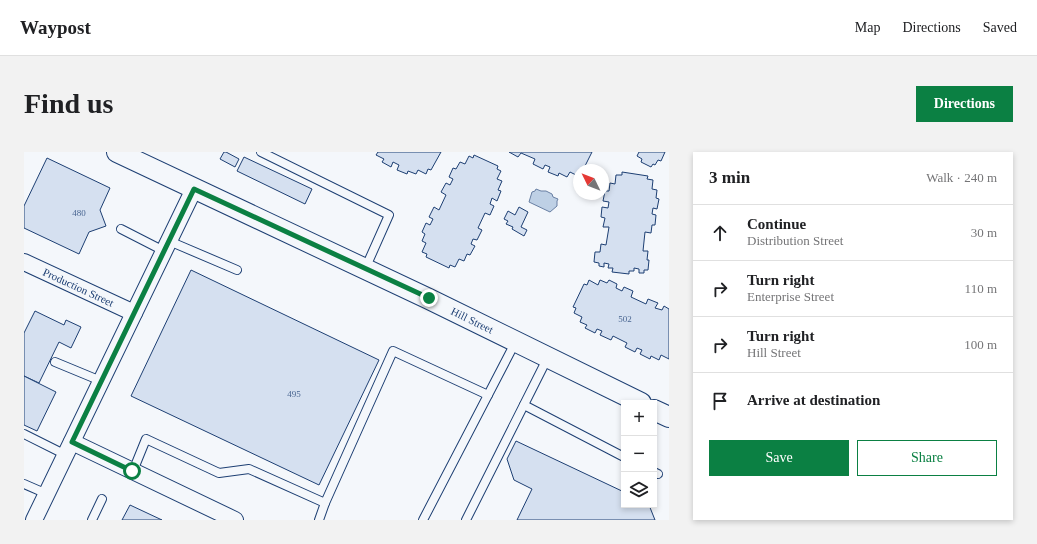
<!DOCTYPE html>
<meta charset="utf-8">
<style>
body{margin:0;font-family:Georgia,serif;background:#f2f2f2;color:#202124}
.controls{position:absolute;right:12px;bottom:12px;display:grid;overflow:hidden;border-radius:0px;box-shadow:0 2px 6px #0003}
.controls button{width:36px;height:36px;display:grid;place-items:center;padding:0;border:0;border-bottom:1px solid #e0e0e0;background:#fff;color:#202124;font:20px sans-serif}
.compass{position:absolute;left:549px;top:12px;width:36px;height:36px;border-radius:50%;background:#fff;box-shadow:0 2px 6px #0003;rotate:313deg}
.stop{position:absolute;width:12px;height:12px;margin:-9px;border:3px solid #0b8043;border-radius:50%;background:#fff}
.stop.end{background:#0b8043;border-color:#fff;box-shadow:0 1px 4px #0008}
.list{margin:0;padding:0;list-style:none}
h2{display:flex;justify-content:space-between;align-items:center;height:52px;margin:0;padding:0 16px;font-size:17px}
h2 small{font-size:13px;font-weight:400;color:#757577}
.list li{display:grid;grid-template-columns:26px 1fr auto;gap:12px;align-items:center;box-sizing:border-box;height:56px;padding:0 16px;border-top:1px solid #e0e0e0}
.list b{display:block;font-size:15px;white-space:nowrap}
.list p{margin:0;font-size:13px;white-space:nowrap;color:#757577}
.list em{font-size:13px;font-style:normal;color:#757577}
.actions{display:flex;gap:8px;padding:12px 16px}
.actions a{flex:1;padding:9px 0;border:1px solid #0b8043;border-radius:0px;text-align:center;font-size:14px;color:#0b8043}
.actions .main{background:#0b8043;color:#fff}
.icon{flex:none;width:22px;height:22px;fill:none;stroke:currentColor;stroke-width:2;stroke-linecap:round;stroke-linejoin:round}
.map{position:relative;flex:none;width:645px;height:368px;overflow:hidden;border-radius:0px}
header{display:flex;align-items:center;gap:24px;box-sizing:border-box;height:56px;padding:0 20px;background:#fff;border-bottom:1px solid #e0e0e0}
header strong{font-size:19px}
nav{display:flex;gap:22px;margin-inline-start:auto;font-size:14px}
.intro{display:flex;align-items:center;justify-content:space-between;box-sizing:border-box;height:96px;padding:0 24px}
h1{margin:0;font-size:28px}
.button{padding:10px 18px;border-radius:0px;background:#0b8043;color:#fff;font-size:14px;font-weight:700}
main{display:flex;gap:24px;padding:0 24px}
aside{flex:1;background:#fff;border-radius:0px;box-shadow:0 2px 6px #0003}
.map>svg:first-child{display:block}
.water{fill:#bed0e5;stroke:#687fa3}
.building{fill:#d5e0f0;stroke:#1d3f73}
.lines{fill:none;stroke-linecap:round;stroke-linejoin:round}
.service-casing{stroke:#1d3f73;stroke-width:10}
.minor-casing{stroke:#1d3f73;stroke-width:18}
.tertiary-casing{stroke:#1d3f73;stroke-width:22}
.service{stroke:#f4f7fb;stroke-width:8}
.minor{stroke:#f4f7fb;stroke-width:16}
.tertiary{stroke:#f4f7fb;stroke-width:20}
.route{stroke:#0b8043;stroke-width:5}
.labels{text-anchor:middle;dominant-baseline:central;stroke-width:3;stroke-linejoin:round;paint-order:stroke}
.number-label{font-size:9px;fill:#4b6792}
.street-label{font-size:11px;fill:#1d3f73;stroke:#f4f7fb}
</style>
<header>
<strong>Waypost</strong>
<nav><a>Map</a><a>Directions</a><a>Saved</a></nav>
</header>
<div class="intro"><h1>Find us</h1><a class="button">Directions</a></div>
<main>
<div class="map">
<svg width="645" height="368" viewBox="0 0 645 368">
<rect width="100%" height="100%" fill="#f4f7fb"/>
<!-- water -->
<polygon class="water" points="512,37 517,39 522,39 528,42 529,45 534,47 533,49 533,54 526,60 505,50 508,40 511,39"/>
<!-- building -->
<g class="building">
<polygon points="200,0 202,0 215,7 211,15 196,7"/>
<polygon points="354,0 417,0 407,18 404,17 402,22 394,18 392,22 384,19 383,22 373,18 375,13 369,10 367,15 358,10 360,7 352,3"/>
<polygon points="485,0 568,0 559,18 555,18 554,24 546,20 543,25 535,21 534,24 524,20 526,15 521,13 519,17 509,12 511,7 497,1 494,5"/>
<polygon points="615,0 641,0 637,9 634,8 631,13 629,12 627,15 617,10 618,7 613,4"/>
<polygon points="450,3 474,14 473,17 477,19 473,27 478,29 474,38 477,39 473,49 468,46 466,52 470,54 466,63 461,61 454,76 458,78 453,88 449,87 447,92 451,94 446,103 443,102 440,109 435,107 431,115 426,113 425,116 402,105 403,102 398,100 402,91 398,89 401,82 398,80 402,71 406,73 409,67 405,65 410,55 415,58 422,43 417,40 422,31 426,33 429,27 425,25 429,16 432,17 436,10 441,12 445,4 449,6"/>
<polygon points="220,5 288,37 281,52 213,19"/>
<polygon points="23,6 86,36 76,58 82,74 65,80 55,102 0,76 0,54"/>
<polygon points="598,20 624,24 623,27 629,28 628,37 633,38 632,46 635,47 633,57 629,56 628,62 632,63 631,73 628,73 627,81 621,80 619,99 624,99 623,108 625,108 624,118 620,118 620,121 615,121 615,117 610,116 610,119 605,119 605,122 588,120 589,116 584,116 585,112 580,111 580,115 575,114 575,111 570,110 571,100 576,100 577,92 582,93 585,75 579,75 581,66 577,65 578,55 584,56 585,50 579,49 581,39 585,39 586,31 591,32 592,23 598,23"/>
<polygon points="495,55 504,60 497,75 503,78 500,84 488,77 489,75 482,72 484,69 480,67 484,59 491,63"/>
<polygon points="167,118 355,208 295,333 107,244"/>
<polygon points="565,128 574,133 576,128 583,131 585,128 593,132 592,136 598,139 600,135 609,139 607,145 622,152 624,147 634,151 631,156 638,158 640,154 645,157 645,207 637,203 635,208 627,204 626,207 616,202 618,198 613,196 611,200 601,195 603,191 589,184 587,188 576,183 578,179 573,177 571,181 561,176 563,173 556,170 558,165 550,161 552,156 549,155 560,132 563,133"/>
<polygon points="11,159 40,173 42,168 57,175 47,196 35,190 15,231 0,224 0,181"/>
<polygon points="0,224 32,240 13,279 0,273"/>
<polygon points="492,289 600,340 600,353 625,353 631,368 493,368 508,337 490,328 483,307"/>
<polygon points="106,353 138,368 98,368"/>
</g>
<g class="lines">
<!-- service casing -->
<g class="service-casing">
<g id="service">
<polyline points="237,0 365,63 341,117"/>
<polyline points="97,77 140,99"/>
<polyline points="145,89 213,118"/>
<polyline points="31,210 77,229"/>
<polyline points="500,253 600,305"/>
<polyline points="0,282 42,303"/>
<polyline points="109,319 122,287 195,321 225,317 301,351 295,368"/>
<polyline points="630,320 634,322"/>
<polyline points="0,332 23,342"/>
<polyline points="301,351 369,199 464,243 492,189"/>
<polyline points="68,368 78,347"/>
<polyline points="399,368 464,243"/>
<polyline points="442,368 524,205"/>
</g>
</g>
<!-- minor casing -->
<g class="minor-casing">
<g id="minor">
<path id="s1" d="M0,110L110,161"/>
<polyline points="48,290 211,368"/>
<polyline points="10,368 170,37"/>
</g>
</g>
<!-- tertiary casing -->
<g class="tertiary-casing">
<g id="tertiary">
<path id="s2" d="M93,0L405,147L617,251"/>
<polyline points="630,258 645,265"/>
</g>
</g>
<!-- service -->
<use href="#service" class="service"/>
<!-- minor -->
<use href="#minor" class="minor"/>
<!-- tertiary -->
<use href="#tertiary" class="tertiary"/>
</g>
<g class="lines">
<!-- route -->
<polyline class="route" points="108,319 48,290 170,37 405,146"/>
</g>
<g class="labels">
<!-- number labels -->
<g class="number-label">
<text x="55" y="61">480</text>
<text x="601" y="167">502</text>
<text x="270" y="242">495</text>
</g>
<!-- street labels -->
<g class="street-label">
<text stroke="none"><textPath href="#s1" startOffset="60">Production Street</textPath></text>
<text stroke="none"><textPath href="#s2" startOffset="393">Hill Street</textPath></text>
</g>
</g>
</svg>
<div class="controls">
<button>+</button>
<button>−</button>
<button><svg class="icon" aria-label="layers" viewBox="0 0 24 24"><path d="M12 4l9 5-9 5-9-5zM3 14l9 5 9-5"/></svg></button>
</div>
<svg class="compass" viewBox="-18 -18 36 36"><path d="M0-13l5 13h-10z" fill="#e53935"/><path d="M0 13l5-13h-10z" fill="#757577"/></svg>
<div class="stop" style="left:108px;top:319px"></div>
<div class="stop end" style="left:405px;top:146px"></div>
</div>
<aside>
<h2>3 min<small>Walk · 240 m</small></h2>
<ul class="list">
<li><svg class="icon" aria-label="ahead" viewBox="0 0 24 24"><path d="M12 20V5M6 11l6-6 6 6"/></svg><div><b>Continue</b><p>Distribution Street</p></div><em>30 m</em></li>
<li><svg class="icon" aria-label="right" viewBox="0 0 24 24"><path d="M7 20v-9h11M14 6l5 5-5 5"/></svg><div><b>Turn right</b><p>Enterprise Street</p></div><em>110 m</em></li>
<li><svg class="icon" aria-label="right" viewBox="0 0 24 24"><path d="M7 20v-9h11M14 6l5 5-5 5"/></svg><div><b>Turn right</b><p>Hill Street</p></div><em>100 m</em></li>
<li><svg class="icon" aria-label="arrive" viewBox="0 0 24 24"><path d="M6 21V4h12l-3 4 3 4H6"/></svg><div><b>Arrive at destination</b></div></li>
</ul>
<div class="actions"><a class="main">Save</a><a>Share</a></div>
</aside>
</main>
